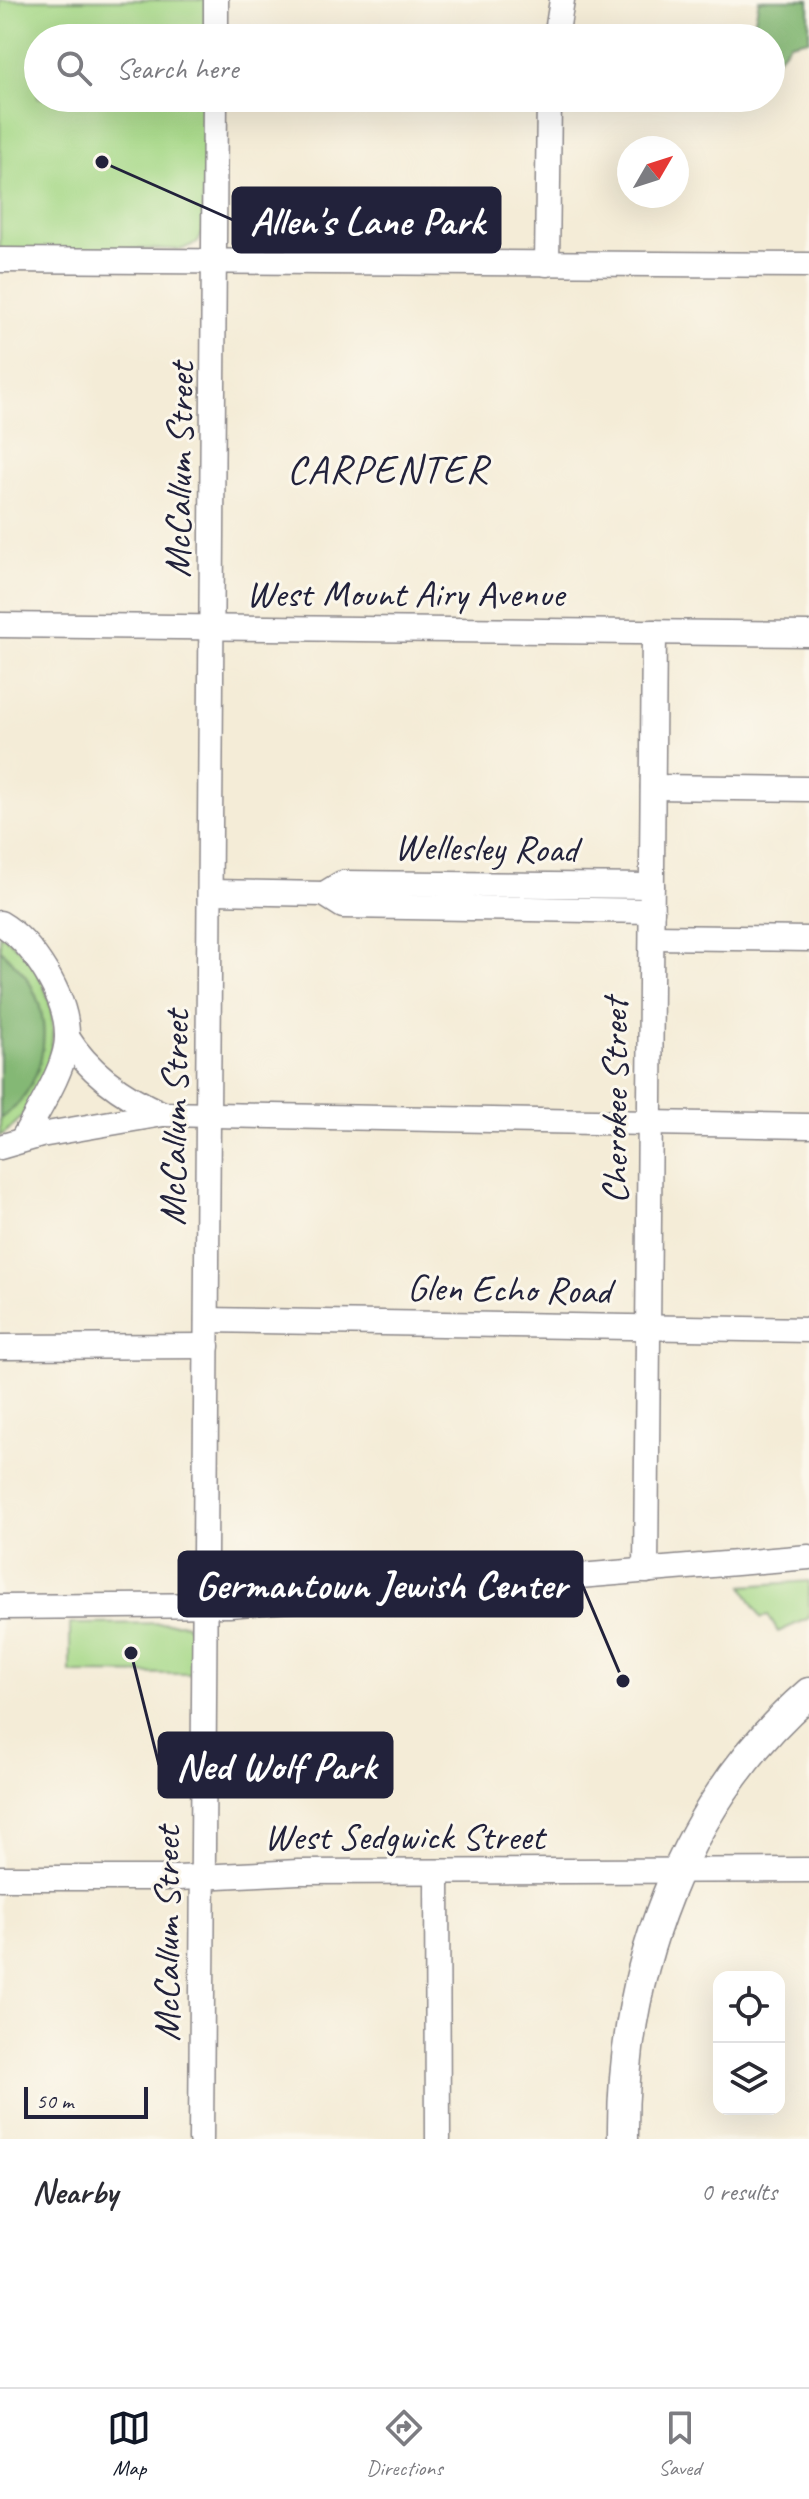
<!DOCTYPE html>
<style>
body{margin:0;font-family:Caveat,sans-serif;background:#f2f2f3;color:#2b2b33}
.controls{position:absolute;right:24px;bottom:24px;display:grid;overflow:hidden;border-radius:16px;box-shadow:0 8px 32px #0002}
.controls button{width:72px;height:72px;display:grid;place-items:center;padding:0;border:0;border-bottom:2px solid #e1e1e2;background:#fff;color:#2b2b33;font:40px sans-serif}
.compass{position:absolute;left:617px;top:136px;width:72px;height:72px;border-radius:50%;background:#fff;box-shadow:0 8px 32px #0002;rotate:51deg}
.scale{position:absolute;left:24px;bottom:20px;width:124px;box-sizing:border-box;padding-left:8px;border:4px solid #22223b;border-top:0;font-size:22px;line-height:28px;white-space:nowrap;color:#22223b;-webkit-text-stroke:6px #fbf7ec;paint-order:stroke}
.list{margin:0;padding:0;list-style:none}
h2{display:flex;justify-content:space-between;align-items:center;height:104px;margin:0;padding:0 32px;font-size:34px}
h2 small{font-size:26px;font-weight:400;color:#7c7c81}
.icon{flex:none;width:44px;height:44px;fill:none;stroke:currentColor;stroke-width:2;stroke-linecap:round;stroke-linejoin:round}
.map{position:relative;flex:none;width:809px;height:2139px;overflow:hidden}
.search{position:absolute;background:#fff;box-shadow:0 8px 32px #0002;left:24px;right:24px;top:24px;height:88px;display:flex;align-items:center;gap:20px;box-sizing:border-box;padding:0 28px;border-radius:44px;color:#7c7c81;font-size:30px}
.sheet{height:248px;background:#fff}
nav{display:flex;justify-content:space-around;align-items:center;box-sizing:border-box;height:112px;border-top:2px solid #e1e1e2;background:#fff;font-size:22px;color:#7c7c81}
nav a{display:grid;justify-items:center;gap:4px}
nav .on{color:#111827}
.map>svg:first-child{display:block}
.green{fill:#a6d887;stroke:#647d61;stroke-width:2}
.forest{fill:#84b874;stroke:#536d58;stroke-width:2}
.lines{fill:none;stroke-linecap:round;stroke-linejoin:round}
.minor-casing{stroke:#8b8789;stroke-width:27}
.major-casing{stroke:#8b8789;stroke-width:33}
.minor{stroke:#fff;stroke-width:24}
.major{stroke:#fff;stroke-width:30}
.labels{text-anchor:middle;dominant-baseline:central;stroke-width:6;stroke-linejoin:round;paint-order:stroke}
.street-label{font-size:38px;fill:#22223b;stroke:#fbf7ec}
.neighbourhood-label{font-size:40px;letter-spacing:2px;fill:#22223b;stroke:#fbf7ec}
.leader{fill:none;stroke:#22223b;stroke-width:3}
.callout-dot{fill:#22223b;stroke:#fbf7ec;stroke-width:3}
.callout{fill:#22223b;stroke:#22223b;stroke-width:3}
.callout-label{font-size:40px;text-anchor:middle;font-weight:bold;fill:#fff}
</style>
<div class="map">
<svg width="809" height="2139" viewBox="0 0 809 2139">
<rect width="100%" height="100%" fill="#fbf7ec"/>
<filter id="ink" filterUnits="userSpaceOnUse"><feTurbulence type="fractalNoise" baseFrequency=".0125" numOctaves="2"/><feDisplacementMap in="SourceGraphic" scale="16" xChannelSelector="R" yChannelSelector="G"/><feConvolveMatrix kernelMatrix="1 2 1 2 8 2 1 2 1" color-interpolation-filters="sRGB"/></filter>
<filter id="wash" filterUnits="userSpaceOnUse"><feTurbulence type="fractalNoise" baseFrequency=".006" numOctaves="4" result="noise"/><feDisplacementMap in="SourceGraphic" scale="32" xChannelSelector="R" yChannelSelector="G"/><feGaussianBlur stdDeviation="1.8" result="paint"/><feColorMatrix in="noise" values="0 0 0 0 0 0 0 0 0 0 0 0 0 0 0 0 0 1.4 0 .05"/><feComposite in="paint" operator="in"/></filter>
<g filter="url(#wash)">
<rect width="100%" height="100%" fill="#f4ecd7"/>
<!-- green -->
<g class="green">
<polygon points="0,0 206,0 205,38 38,38 38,98 205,98 203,231 198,242 183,249 0,250"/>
<path d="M0,933C53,972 67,1030 38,1088C27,1109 20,1123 0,1136Z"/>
<polygon points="809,1581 809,1618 778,1632 768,1615 761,1618 743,1586"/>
<polygon points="185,1623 193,1632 192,1674 70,1673 70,1624"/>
</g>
<!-- forest -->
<g class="forest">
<polygon points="759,0 809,0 809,39 790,43 771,66 771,38 751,38"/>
<path d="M0,949C11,960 25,972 32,987C56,1032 42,1091 0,1119Z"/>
</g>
</g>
<g filter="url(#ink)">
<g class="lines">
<!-- minor casing -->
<g class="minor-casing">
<g id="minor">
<polyline points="216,38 216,0"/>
<polyline points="556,38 562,0"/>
<polyline points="0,260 809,265"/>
<polyline points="547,264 549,98"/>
<polyline points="0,625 809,634"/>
<polyline points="653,787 809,789"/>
<polyline points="212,892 324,894 343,906 652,911"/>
<polyline points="324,894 342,883 652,886"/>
<path d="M0,923C33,942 68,998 67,1037C67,1067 36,1114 22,1140"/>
<polyline points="652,937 809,939"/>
<path d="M67,1037C90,1074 124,1097 163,1114L809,1126"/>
<polyline points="0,1147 41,1135 163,1114"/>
<polyline points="207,1320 809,1330"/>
<polyline points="0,1347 207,1346"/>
<polyline points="646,1571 654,632"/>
<polyline points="0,1607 229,1605 809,1557"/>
<polyline points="437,1872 438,2139"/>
<polyline points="0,1878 178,1878 298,1872 809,1870"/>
<polyline points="201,2139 215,98"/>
</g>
</g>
<!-- major casing -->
<g class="major-casing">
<path id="major" d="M623,2139C621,1973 682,1803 809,1693"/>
</g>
<!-- minor -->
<use href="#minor" class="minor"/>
<!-- major -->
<use href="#major" class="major"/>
</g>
</g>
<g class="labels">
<!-- street labels -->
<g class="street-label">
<text transform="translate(179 470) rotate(-89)">McCallum Street</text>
<text x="405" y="593">West Mount Airy Avenue</text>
<text transform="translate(486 848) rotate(1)">Wellesley Road</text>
<text transform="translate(614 1101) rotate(-90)">Cherokee Street</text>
<text transform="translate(174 1118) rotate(-89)">McCallum Street</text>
<text transform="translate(509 1289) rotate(1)">Glen Echo Road</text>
<text x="404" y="1836">West Sedgwick Street</text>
<text transform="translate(166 1934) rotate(-90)">McCallum Street</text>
</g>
<!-- neighbourhood labels -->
<g class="neighbourhood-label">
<text x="388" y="469">CARPENTER</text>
</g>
</g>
<!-- callouts -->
<path class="leader" d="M102 162L233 220M623 1681L582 1584M131 1653L159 1765"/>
<g class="callout-dot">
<circle cx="102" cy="162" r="8"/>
<circle cx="623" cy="1681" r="8"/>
<circle cx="131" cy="1653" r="8"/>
</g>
<g class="callout">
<rect x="233" y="188" width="267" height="64" rx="8"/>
<rect x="179" y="1552" width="403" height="64" rx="8"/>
<rect x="159" y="1733" width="233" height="64" rx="8"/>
</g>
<g class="callout-label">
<text x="367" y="234">Allen's Lane Park</text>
<text x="381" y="1598">Germantown Jewish Center</text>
<text x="276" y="1779">Ned Wolf Park</text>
</g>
</svg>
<div class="controls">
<button><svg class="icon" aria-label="locate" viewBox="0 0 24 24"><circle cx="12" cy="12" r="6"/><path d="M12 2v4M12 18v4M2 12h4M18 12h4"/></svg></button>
<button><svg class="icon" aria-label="layers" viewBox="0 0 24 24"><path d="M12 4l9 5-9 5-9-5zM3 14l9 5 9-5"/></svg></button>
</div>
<svg class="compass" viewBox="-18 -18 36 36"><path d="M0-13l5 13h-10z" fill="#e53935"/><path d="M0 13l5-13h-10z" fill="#7c7c81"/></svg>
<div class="scale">50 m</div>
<div class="search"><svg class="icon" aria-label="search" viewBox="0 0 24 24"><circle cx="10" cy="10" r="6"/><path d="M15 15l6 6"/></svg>Search here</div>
</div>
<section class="sheet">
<h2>Nearby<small>0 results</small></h2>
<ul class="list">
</ul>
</section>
<nav>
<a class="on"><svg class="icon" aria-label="map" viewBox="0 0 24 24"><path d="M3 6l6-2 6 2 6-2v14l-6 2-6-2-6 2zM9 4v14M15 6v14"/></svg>Map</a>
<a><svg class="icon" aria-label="directions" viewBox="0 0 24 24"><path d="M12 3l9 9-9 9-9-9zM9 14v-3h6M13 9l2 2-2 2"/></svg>Directions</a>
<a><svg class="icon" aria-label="saved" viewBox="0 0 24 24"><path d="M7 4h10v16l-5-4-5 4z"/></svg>Saved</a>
</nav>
